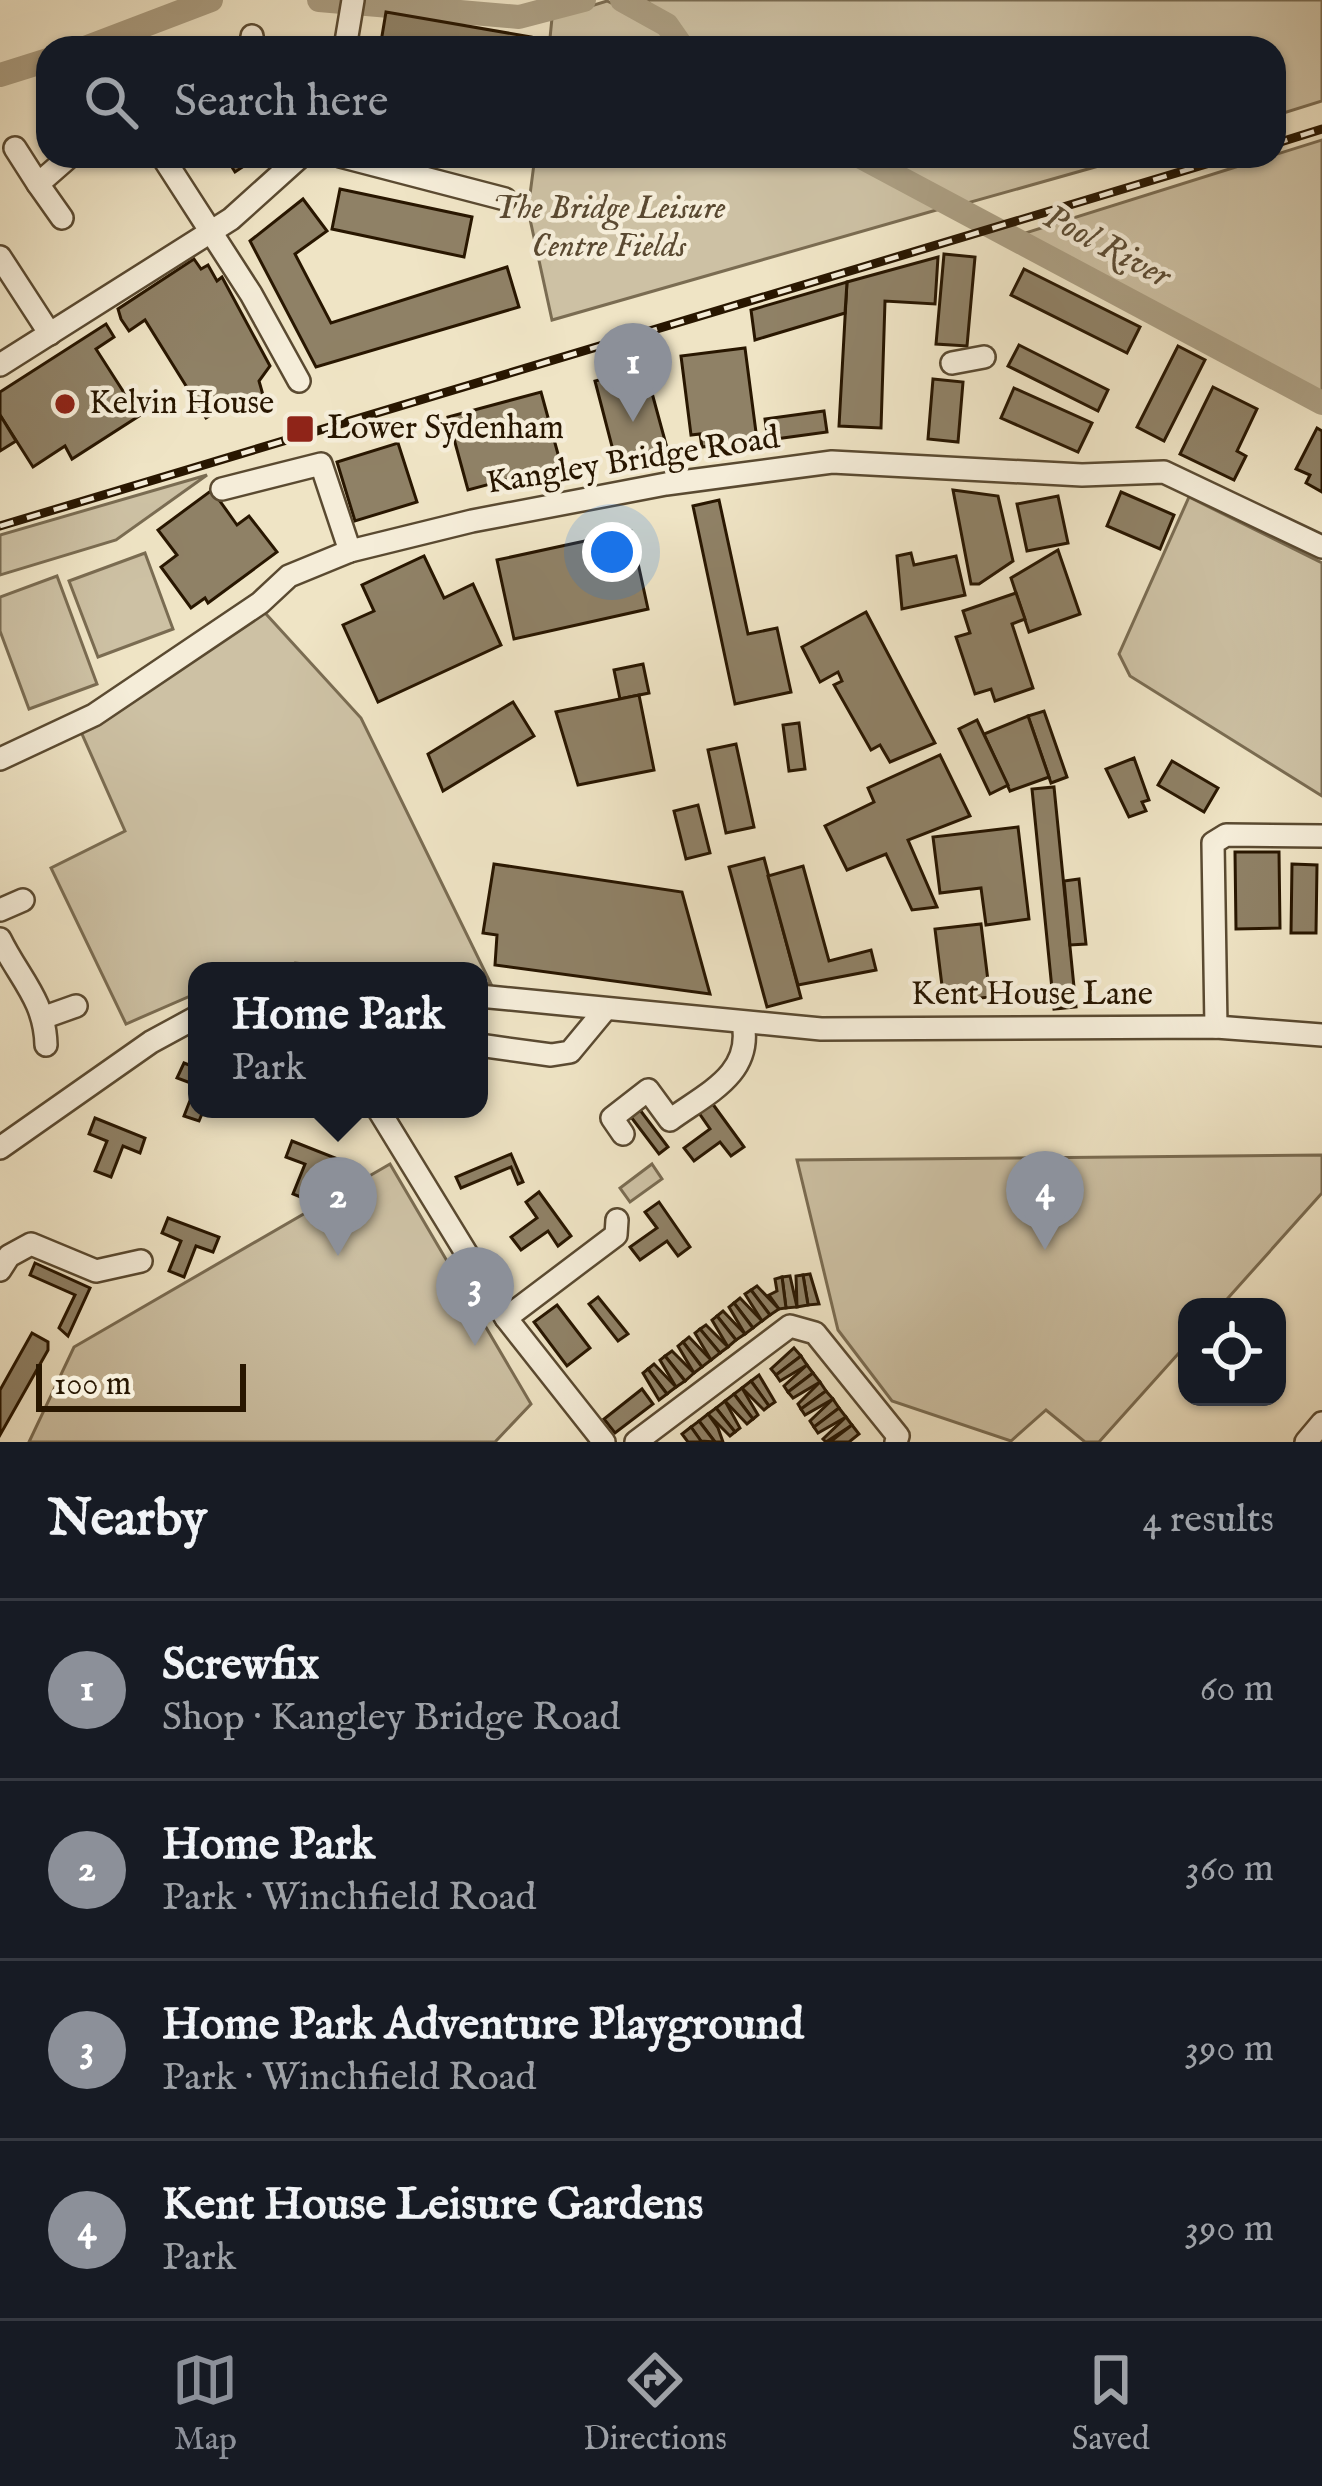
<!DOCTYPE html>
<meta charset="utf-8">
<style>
body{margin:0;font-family:"IM FELL English",serif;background:#20242c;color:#f1f3f6}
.controls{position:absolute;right:36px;bottom:36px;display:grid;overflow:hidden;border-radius:24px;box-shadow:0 3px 9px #0004}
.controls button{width:108px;height:108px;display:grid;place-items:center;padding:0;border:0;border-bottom:3px solid #363941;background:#171b24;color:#f1f3f6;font:60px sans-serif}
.scale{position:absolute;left:36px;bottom:30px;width:210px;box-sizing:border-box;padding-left:12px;border:6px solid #281600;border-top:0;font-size:33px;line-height:42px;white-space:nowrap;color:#281600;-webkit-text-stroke:9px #f5edd9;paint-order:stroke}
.you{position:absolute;left:612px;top:552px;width:42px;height:42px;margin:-30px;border:9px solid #fff;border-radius:50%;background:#1a73e8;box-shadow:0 0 0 18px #1a73e833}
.badge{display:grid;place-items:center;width:78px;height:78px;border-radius:50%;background:#8c9099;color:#fff;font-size:39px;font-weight:700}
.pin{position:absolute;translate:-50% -99px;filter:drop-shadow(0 3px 6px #0008)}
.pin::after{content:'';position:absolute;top:63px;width:42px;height:36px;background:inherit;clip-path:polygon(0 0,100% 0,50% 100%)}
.popup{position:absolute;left:188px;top:962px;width:300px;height:156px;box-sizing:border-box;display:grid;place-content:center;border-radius:24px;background:#171b24;filter:drop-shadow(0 3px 9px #0005);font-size:39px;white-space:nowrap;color:#9ea1a6}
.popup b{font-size:45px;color:#f1f3f6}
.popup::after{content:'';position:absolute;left:50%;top:100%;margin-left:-24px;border:24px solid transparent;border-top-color:#171b24}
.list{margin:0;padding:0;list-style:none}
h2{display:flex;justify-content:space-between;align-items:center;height:156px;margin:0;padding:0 48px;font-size:51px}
h2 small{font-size:39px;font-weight:400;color:#9ea1a6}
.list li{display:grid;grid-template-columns:78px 1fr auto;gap:36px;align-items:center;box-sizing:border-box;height:180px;padding:0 48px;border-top:3px solid #363941}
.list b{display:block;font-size:45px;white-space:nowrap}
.list p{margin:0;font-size:39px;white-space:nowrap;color:#9ea1a6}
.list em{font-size:39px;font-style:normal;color:#9ea1a6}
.icon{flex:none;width:66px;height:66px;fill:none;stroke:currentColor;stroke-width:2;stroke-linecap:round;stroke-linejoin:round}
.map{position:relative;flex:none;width:1322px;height:1442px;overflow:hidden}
.search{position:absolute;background:#171b24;box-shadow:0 3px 9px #0004;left:36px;right:36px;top:36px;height:132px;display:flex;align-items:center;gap:30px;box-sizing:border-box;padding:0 42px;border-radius:36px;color:#9ea1a6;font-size:45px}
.sheet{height:876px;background:#171b24}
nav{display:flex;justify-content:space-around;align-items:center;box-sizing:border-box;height:168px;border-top:3px solid #363941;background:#171b24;font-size:33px;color:#9ea1a6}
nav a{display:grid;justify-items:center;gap:6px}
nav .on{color:#8c9099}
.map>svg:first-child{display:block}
.green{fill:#cdc1a4;stroke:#7a6c52;stroke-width:3}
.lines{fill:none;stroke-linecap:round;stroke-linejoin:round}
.river{stroke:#ab9e82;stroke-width:24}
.building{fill:#8f8166;stroke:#281600;stroke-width:3}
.minor-casing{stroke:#5a4a31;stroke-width:26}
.minor{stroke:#f5edd9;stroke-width:21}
.rail-casing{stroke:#281600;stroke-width:9}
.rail{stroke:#f5edd9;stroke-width:4.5;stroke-dasharray:14;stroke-linecap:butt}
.poi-dot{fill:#8f2418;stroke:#f5edd9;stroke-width:4.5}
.labels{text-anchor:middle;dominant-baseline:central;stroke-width:9;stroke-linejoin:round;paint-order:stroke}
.park-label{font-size:33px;font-style:italic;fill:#5a4931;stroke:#f5edd9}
.poi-label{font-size:33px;fill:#281600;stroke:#f5edd9;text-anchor:start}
.street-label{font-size:33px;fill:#281600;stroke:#f5edd9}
.water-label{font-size:36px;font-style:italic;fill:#5c4c34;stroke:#f5edd9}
</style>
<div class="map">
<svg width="1322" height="1442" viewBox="0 0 1322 1442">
<rect width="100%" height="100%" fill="#efe4c5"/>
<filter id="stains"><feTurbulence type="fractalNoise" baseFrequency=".00167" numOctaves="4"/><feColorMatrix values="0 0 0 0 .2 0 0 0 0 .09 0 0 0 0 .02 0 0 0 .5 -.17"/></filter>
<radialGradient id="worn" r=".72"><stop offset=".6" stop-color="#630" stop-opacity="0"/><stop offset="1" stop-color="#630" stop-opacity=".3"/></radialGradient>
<!-- green -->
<g class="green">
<polygon points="645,0 1322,0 1322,101 1274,116 1274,48 682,48 666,17"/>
<polygon points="607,1 662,28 675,48 549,48 552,18"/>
<polygon points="1322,140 1322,394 1022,234"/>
<polygon points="535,156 847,156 940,209 552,320 528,210"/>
<polygon points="871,156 1134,156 964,204"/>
<polygon points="207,475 116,540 0,575 0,535"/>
<polygon points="1189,497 1322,563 1322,796 1130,676 1119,654"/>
<polygon points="145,553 173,629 98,657 69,581"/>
<polygon points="57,576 97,684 29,709 0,631 0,597"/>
<polygon points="256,603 361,718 491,984 479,983 479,971 368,971 295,963 278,971 197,971 197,993 126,1024 51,868 125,831 74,716"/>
<polygon points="1322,1155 1322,1193 1220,1307 1187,1307 1187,1344 1099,1442 1085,1442 1046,1410 1011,1441 892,1401 838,1330 797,1160"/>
<polygon points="390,1164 531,1404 495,1442 29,1442 74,1347"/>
<polygon points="652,1164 662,1179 630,1202 620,1188"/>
</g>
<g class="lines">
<!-- river -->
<g class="river">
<polyline points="319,0 519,17 584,0"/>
<polyline points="622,0 667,25 683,48"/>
<polyline points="85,48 211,0"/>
<polyline points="0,75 48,60"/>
<polyline points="859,156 1322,403"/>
</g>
</g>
<!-- building -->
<g class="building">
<polygon points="386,12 531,37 529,48 380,48"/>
<polygon points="225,156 259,156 235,172"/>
<polygon points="435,156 492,156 490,165"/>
<polygon points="340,189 472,217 464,257 332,229"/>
<polygon points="303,199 327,231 295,254 331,323 507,267 519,307 316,367 250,241"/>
<polygon points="944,254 975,257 967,346 936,344"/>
<polygon points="938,257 935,304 885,301 881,428 839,426 847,282"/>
<polygon points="194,259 201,269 208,265 217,281 222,277 270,366 259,381 265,402 245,413 242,407 235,412 229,404 206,418 145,320 129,331 121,319 118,309"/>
<polygon points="1024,269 1140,327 1127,353 1011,295"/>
<polygon points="847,282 845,313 755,340 751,310"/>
<polygon points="106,324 114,337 96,349 139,416 72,459 65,446 33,467 0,415 0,392"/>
<polygon points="1019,345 1108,390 1098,411 1008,366"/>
<polygon points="1178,346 1205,360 1164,441 1137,427"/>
<polygon points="745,348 757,440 702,447 700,434 691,435 681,356"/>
<polygon points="633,371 640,397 652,393 667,448 616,462 595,381"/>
<polygon points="933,379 963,382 958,442 928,439"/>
<polygon points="1213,387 1257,409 1237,451 1246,456 1234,480 1180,454"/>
<polygon points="1014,388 1092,423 1078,452 1001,418"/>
<polygon points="541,392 561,465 468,490 448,417"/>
<polygon points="824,411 827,432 768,440 765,419"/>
<polygon points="0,415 16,441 0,451"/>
<polygon points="1317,428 1322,431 1322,492 1306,483 1310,475 1296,469"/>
<polygon points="398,443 417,502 355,521 337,462"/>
<polygon points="212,490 237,525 249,516 277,552 208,603 205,598 191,608 161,567 177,555 158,530"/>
<polygon points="953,490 998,496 1013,561 979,584 971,584"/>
<polygon points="1121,492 1174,515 1160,549 1107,526"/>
<polygon points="1058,496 1068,543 1027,551 1017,504"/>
<polygon points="719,500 748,634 777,628 791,692 735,704 693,506"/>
<polygon points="631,531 648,609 514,639 497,560"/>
<polygon points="1058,550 1080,614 1029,632 1011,578"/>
<polygon points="911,553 914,565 956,556 965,595 902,609 897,556"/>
<polygon points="424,556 444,598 473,584 501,645 378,702 343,625 374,611 362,585"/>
<polygon points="1016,593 1025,619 1012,624 1033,688 995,701 991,689 975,694 956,637 970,633 963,611"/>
<polygon points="866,612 935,743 890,762 880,745 871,750 834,685 842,681 838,672 820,682 802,647"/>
<polygon points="643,664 649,693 620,699 614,670"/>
<polygon points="639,695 654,770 578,785 556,712"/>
<polygon points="513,702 534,736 443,791 428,754"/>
<polygon points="1044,711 1067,777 1051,783 1028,716"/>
<polygon points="1028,716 1049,777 1010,791 984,734"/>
<polygon points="977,720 1008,785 990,794 959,729"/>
<polygon points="799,723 805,769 789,771 783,725"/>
<polygon points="736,744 754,827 726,833 708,750"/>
<polygon points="940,755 970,816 908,840 937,907 912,910 886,854 847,870 825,826 874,802 868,788"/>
<polygon points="1134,758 1149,800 1142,802 1146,811 1129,817 1106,769"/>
<polygon points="1172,761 1218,788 1204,812 1158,785"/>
<polygon points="1054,787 1076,1007 1054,1009 1032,789"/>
<polygon points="698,805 710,853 686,859 674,811"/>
<polygon points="1018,827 1029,919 986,925 981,888 940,893 933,837"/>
<polygon points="1235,852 1279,852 1280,928 1236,929"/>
<polygon points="764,858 801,998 767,1007 729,867"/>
<polygon points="494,864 682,892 710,994 495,965 497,935 483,933"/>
<polygon points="1292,864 1317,865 1316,933 1291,933"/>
<polygon points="803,866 829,961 871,950 876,970 798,985 768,876"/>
<polygon points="1079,879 1086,944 1070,945 1064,881"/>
<polygon points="981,924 990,997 944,1002 935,929"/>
<polygon points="184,1063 197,1068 197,1109 204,1109 199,1121 184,1116 196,1085 177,1078"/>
<polygon points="712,1103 744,1147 731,1156 720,1142 694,1161 684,1148 710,1129 699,1113"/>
<polygon points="637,1106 668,1147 659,1154 628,1113"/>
<polygon points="95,1118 145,1138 140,1153 123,1146 111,1177 95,1171 107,1141 89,1134"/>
<polygon points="292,1141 343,1161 337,1176 320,1169 308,1200 293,1194 305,1164 286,1157"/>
<polygon points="511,1154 523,1182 518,1184 511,1167 461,1188 456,1177"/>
<polygon points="539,1192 571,1236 558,1246 548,1231 521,1250 511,1237 537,1218 526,1202"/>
<polygon points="659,1202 690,1247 678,1256 667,1241 640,1260 630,1247 657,1228 645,1212"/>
<polygon points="168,1218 219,1237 213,1252 196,1246 184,1277 169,1271 181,1241 162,1233"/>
<polygon points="35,1263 90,1288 68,1336 59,1328 75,1295 30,1275"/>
<polygon points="810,1274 819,1304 808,1305 803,1275"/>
<polygon points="803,1275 808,1305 797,1307 796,1276"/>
<polygon points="790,1276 797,1307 786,1308 782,1277"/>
<polygon points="782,1277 786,1308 779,1309 769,1295 777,1291 775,1279"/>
<polygon points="757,1286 779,1309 770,1315 751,1290"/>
<polygon points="751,1290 770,1315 762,1321 745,1294"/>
<polygon points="598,1297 628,1334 618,1341 589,1304"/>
<polygon points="740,1298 762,1321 753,1328 734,1303"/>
<polygon points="734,1303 753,1328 745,1334 729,1307"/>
<polygon points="557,1305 590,1348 567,1366 534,1322"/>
<polygon points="723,1311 745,1334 736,1340 717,1316"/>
<polygon points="717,1316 736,1340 728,1347 712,1320"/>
<polygon points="706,1325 728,1347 720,1353 700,1329"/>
<polygon points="700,1329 720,1353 711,1360 695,1333"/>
<polygon points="32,1333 48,1342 48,1350 0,1435 0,1390"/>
<polygon points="689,1337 711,1360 702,1367 683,1342"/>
<polygon points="683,1342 702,1367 694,1373 678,1346"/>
<polygon points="794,1348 801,1356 776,1375 771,1369"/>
<polygon points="672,1351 694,1373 685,1381 665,1356"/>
<polygon points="665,1356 685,1381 676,1387 660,1360"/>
<polygon points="801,1356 807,1365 780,1381 776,1375"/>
<polygon points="654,1364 676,1387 667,1394 648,1369"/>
<polygon points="807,1365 813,1373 788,1392 784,1386"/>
<polygon points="648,1369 667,1394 659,1400 643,1373"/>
<polygon points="813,1373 820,1382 793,1398 788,1392"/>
<polygon points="759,1375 775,1402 769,1406 751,1381"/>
<polygon points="751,1381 769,1406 764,1410 742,1388"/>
<polygon points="820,1382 826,1391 801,1409 798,1404"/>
<polygon points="742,1388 758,1415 753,1419 734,1394"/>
<polygon points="642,1389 653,1404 615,1433 604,1419"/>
<polygon points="826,1391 833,1399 805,1415 801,1409"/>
<polygon points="734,1394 753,1419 747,1424 725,1401"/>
<polygon points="833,1399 839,1408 814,1427 810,1421"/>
<polygon points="725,1401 740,1428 735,1432 716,1408"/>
<polygon points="716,1408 735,1432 730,1436 708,1414"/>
<polygon points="839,1408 846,1417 818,1433 814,1427"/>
<polygon points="708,1414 718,1428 723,1442 715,1442 699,1421"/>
<polygon points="846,1417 852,1425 826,1442 823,1439"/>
<polygon points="699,1421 715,1442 701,1441 691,1427"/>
<polygon points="852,1425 859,1434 849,1442 830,1442"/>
<polygon points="691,1427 701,1441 700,1442 688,1442 682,1434"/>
</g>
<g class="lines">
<!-- minor casing -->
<g class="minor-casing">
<g id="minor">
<polyline points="252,36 253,48"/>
<polyline points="345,48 353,0"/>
<polyline points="15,148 38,184 70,156"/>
<polyline points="162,156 251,294 299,381"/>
<polyline points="340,156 505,199"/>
<polyline points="38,184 62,218"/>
<polyline points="0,257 50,334"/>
<polyline points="952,363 984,357"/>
<polyline points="0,365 231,219 301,156"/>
<polyline points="222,489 321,464 350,551"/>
<polyline points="0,759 94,715 260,603 289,576 350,551 472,521 666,484 832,462 1082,475 1164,472 1322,547"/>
<polyline points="0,910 23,900"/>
<path d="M0,939C19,978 45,1000 46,1045"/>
<polyline points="479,996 821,1029 1216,1027 1322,1035"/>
<polyline points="45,1017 76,1006"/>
<polyline points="1216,1027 1213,843 1226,835 1322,836"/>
<polyline points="479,1045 551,1055 570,1052 604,1011"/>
<polyline points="378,1109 506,1318 604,1442"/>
<path d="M623,1134L612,1118L648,1090L670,1120C707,1093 753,1074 743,1023"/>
<polyline points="0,1148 151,1042 197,1017"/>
<polyline points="0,1270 9,1256 31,1244 96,1271 141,1261"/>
<polyline points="506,1318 616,1235 617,1220"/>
<polyline points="636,1442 790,1326 815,1333 898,1436 896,1442"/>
<polyline points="1306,1442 1322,1423"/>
</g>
</g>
<!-- minor -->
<use href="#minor" class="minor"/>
<!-- rail casing -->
<g class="rail-casing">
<g id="rail">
<polyline points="1274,144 1322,129"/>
<polyline points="0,526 1233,156"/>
</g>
</g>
<!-- rail -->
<use href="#rail" class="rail"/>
</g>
<!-- markers -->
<g class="poi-dot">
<circle cx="65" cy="404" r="12"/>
<rect x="285" y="414" width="30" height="30" rx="6"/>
</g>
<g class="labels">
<!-- park labels -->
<g class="park-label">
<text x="609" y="209">The Bridge Leisure<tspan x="609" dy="38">Centre Fields</tspan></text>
</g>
<!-- poi labels -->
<g class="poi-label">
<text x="89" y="404">Kelvin House</text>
<text x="327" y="429">Lower Sydenham</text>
</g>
<!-- street labels -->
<g class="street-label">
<text transform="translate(633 461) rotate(-9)">Kangley Bridge Road</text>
<text x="1032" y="995">Kent House Lane</text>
</g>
<!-- water labels -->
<g class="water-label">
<text transform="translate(1107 247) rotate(28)">Pool River</text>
</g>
</g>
<rect width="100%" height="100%" filter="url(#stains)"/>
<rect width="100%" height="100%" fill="url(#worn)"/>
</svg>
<div class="controls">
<button><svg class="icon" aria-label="locate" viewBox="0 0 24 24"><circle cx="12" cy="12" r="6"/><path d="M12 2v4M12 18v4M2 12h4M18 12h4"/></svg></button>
</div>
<div class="scale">100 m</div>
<div class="you"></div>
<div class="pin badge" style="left:633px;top:422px">1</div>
<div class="pin badge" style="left:338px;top:1256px">2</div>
<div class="popup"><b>Home Park</b>Park</div>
<div class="pin badge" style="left:475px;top:1346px">3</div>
<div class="pin badge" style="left:1045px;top:1250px">4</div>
<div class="search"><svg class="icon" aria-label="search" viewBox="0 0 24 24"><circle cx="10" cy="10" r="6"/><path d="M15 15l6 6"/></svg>Search here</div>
</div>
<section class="sheet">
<h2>Nearby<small>4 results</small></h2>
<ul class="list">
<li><span class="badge">1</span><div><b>Screwfix</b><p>Shop · Kangley Bridge Road</p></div><em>60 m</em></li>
<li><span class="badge">2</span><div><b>Home Park</b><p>Park · Winchfield Road</p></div><em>360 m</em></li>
<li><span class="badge">3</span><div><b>Home Park Adventure Playground</b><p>Park · Winchfield Road</p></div><em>390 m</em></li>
<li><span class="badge">4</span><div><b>Kent House Leisure Gardens</b><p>Park</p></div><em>390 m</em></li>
</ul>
</section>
<nav>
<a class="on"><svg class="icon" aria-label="map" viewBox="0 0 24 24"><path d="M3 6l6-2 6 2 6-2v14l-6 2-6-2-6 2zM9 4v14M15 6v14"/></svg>Map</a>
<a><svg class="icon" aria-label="directions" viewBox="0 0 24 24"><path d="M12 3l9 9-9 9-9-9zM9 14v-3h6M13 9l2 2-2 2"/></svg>Directions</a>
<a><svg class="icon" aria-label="saved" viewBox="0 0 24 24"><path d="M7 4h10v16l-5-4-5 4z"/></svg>Saved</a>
</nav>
